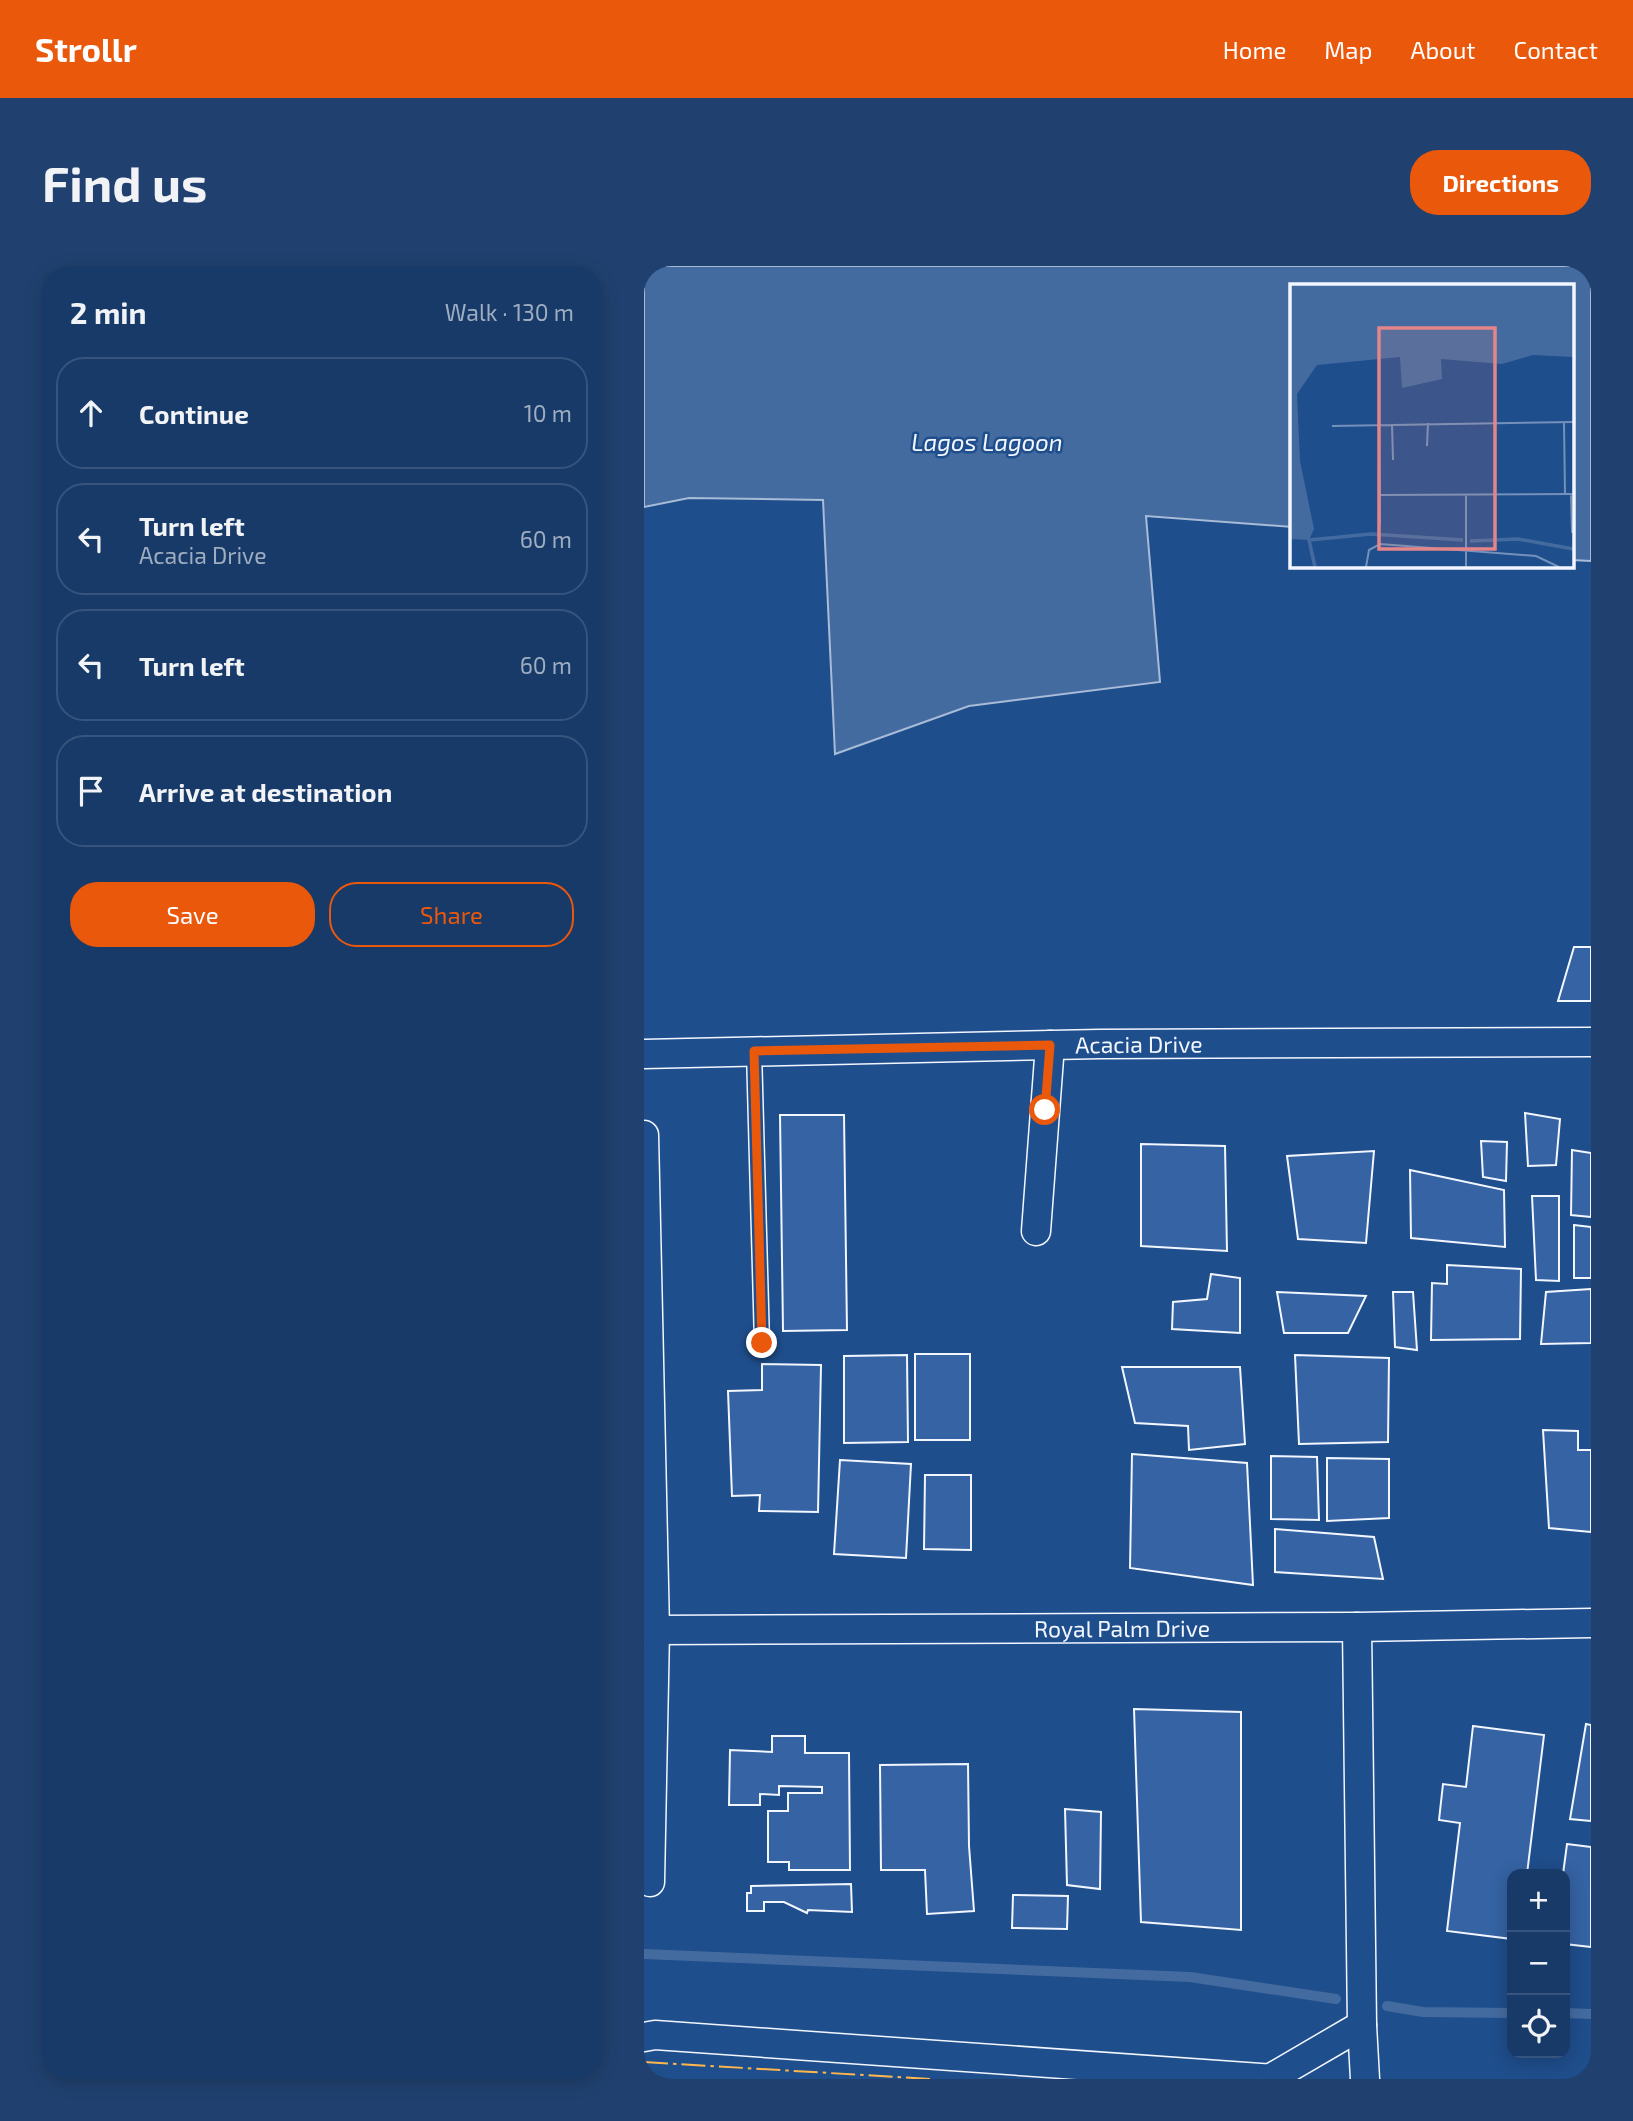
<!DOCTYPE html>
<meta charset="utf-8">
<style>
body{margin:0;font-family:"Exo 2",sans-serif;background:#20416f;color:#f1f3f6}
.controls{position:absolute;right:21px;bottom:21px;display:grid;overflow:hidden;border-radius:14px;box-shadow:0 4px 18px #0003}
.controls button{width:63px;height:63px;display:grid;place-items:center;padding:0;border:0;border-bottom:2px solid #36547d;background:#173a69;color:#f1f3f6;font:35px sans-serif}
.stop{position:absolute;width:21px;height:21px;margin:-16px;border:5px solid #ea580c;border-radius:50%;background:#fff}
.stop.end{background:#ea580c;border-color:#fff;box-shadow:0 2px 7px #0008}
.list{margin:0;padding:0;list-style:none}
h2{display:flex;justify-content:space-between;align-items:center;height:91px;margin:0;padding:0 28px;font-size:30px}
h2 small{font-size:23px;font-weight:400;color:#9eadc0}
.list li{display:grid;grid-template-columns:46px 1fr auto;gap:21px;align-items:center;box-sizing:border-box;height:112px;margin:0 14px 14px;padding:0 14px;border:2px solid #36547d;border-radius:28px}
.list b{display:block;font-size:26px;white-space:nowrap}
.list p{margin:0;font-size:23px;white-space:nowrap;color:#9eadc0}
.list em{font-size:23px;font-style:normal;color:#9eadc0}
.actions{display:flex;gap:14px;padding:21px 28px}
.actions a{flex:1;padding:16px 0;border:2px solid #ea580c;border-radius:28px;text-align:center;font-size:24px;color:#ea580c}
.actions .main{background:#ea580c;color:#fff}
.icon{flex:none;width:38px;height:38px;fill:none;stroke:currentColor;stroke-width:2;stroke-linecap:round;stroke-linejoin:round}
.map{position:relative;flex:none;width:947px;height:1813px;overflow:hidden;border-radius:28px}
header{display:flex;align-items:center;gap:42px;box-sizing:border-box;height:98px;padding:0 35px;background:#ea580c;color:#fff}
header strong{font-size:33px}
nav{display:flex;gap:38px;margin-inline-start:auto;font-size:24px}
.intro{display:flex;align-items:center;justify-content:space-between;box-sizing:border-box;height:168px;padding:0 42px}
h1{margin:0;font-size:49px}
.button{padding:18px 32px;border-radius:28px;background:#ea580c;color:#fff;font-size:24px;font-weight:700}
main{display:flex;gap:42px;padding:0 42px}
aside{flex:1;background:#173a69;border-radius:28px;box-shadow:0 4px 18px #0003}
.map>svg:first-child{display:block}
.water{fill:#446ba0;stroke:#a8bbd7;stroke-width:2}
.lines{fill:none;stroke-linecap:round;stroke-linejoin:round}
.stream{stroke:#446ba0;stroke-width:10}
.building{fill:#3563a3;stroke:#f2f6ff;stroke-width:2}
.service-casing{stroke:#f2f6ff;stroke-width:17}
.minor-casing{stroke:#f2f6ff;stroke-width:31}
.service{stroke:#1f4e8c;stroke-width:14}
.minor{stroke:#1f4e8c;stroke-width:28}
.power{stroke:#ffb74d;stroke-width:2;stroke-dasharray:24 5 3.5 5;stroke-linecap:butt}
.route{stroke:#ea580c;stroke-width:9}
.labels{text-anchor:middle;dominant-baseline:central;stroke-width:5;stroke-linejoin:round;paint-order:stroke}
.street-label{font-size:23px;fill:#f2f6ff;stroke:#1f4e8c}
.water-label{font-size:24px;font-style:italic;fill:#f2f6ff;stroke:#1f4e8c}
.inset-river{fill:none;stroke:#446ba0;stroke-width:3.5}
.inset-road{fill:none;stroke:#7391ba;stroke-width:2}
.view{fill:#e38589;fill-opacity:0.15;stroke:#e38589;stroke-width:3.5}
.inset-edge{fill:none;stroke:#f2f6ff;stroke-width:3.5}
</style>
<header>
<strong>Strollr</strong>
<nav><a>Home</a><a>Map</a><a>About</a><a>Contact</a></nav>
</header>
<div class="intro"><h1>Find us</h1><a class="button">Directions</a></div>
<main>
<aside>
<h2>2 min<small>Walk · 130 m</small></h2>
<ul class="list">
<li><svg class="icon" aria-label="ahead" viewBox="0 0 24 24"><path d="M12 20V5M6 11l6-6 6 6"/></svg><div><b>Continue</b></div><em>10 m</em></li>
<li><svg class="icon" aria-label="left" viewBox="0 0 24 24"><path d="M17 20v-9H6M10 6l-5 5 5 5"/></svg><div><b>Turn left</b><p>Acacia Drive</p></div><em>60 m</em></li>
<li><svg class="icon" aria-label="left" viewBox="0 0 24 24"><path d="M17 20v-9H6M10 6l-5 5 5 5"/></svg><div><b>Turn left</b></div><em>60 m</em></li>
<li><svg class="icon" aria-label="arrive" viewBox="0 0 24 24"><path d="M6 21V4h12l-3 4 3 4H6"/></svg><div><b>Arrive at destination</b></div></li>
</ul>
<div class="actions"><a class="main">Save</a><a>Share</a></div>
</aside>
<div class="map">
<svg width="947" height="1813" viewBox="0 0 947 1813">
<rect width="100%" height="100%" fill="#1f4e8c"/>
<!-- water -->
<polygon class="water" points="0,0 947,0 947,295 928,294 928,19 648,19 648,261 502,250 516,416 325,440 191,488 179,234 45,232 0,241"/>
<g class="lines">
<!-- stream -->
<g class="stream">
<polyline points="0,1688 546,1711 692,1733"/>
<polyline points="743,1740 779,1746 868,1747"/>
<polyline points="921,1747 947,1748"/>
</g>
</g>
<!-- building -->
<g class="building">
<polygon points="930,681 947,681 947,735 914,735"/>
<polygon points="881,847 916,853 912,899 884,900"/>
<polygon points="136,849 200,849 203,1064 139,1065"/>
<polygon points="837,875 863,876 862,915 839,911"/>
<polygon points="497,878 581,880 583,985 497,980"/>
<polygon points="928,884 947,887 947,951 927,949"/>
<polygon points="730,885 722,977 654,973 643,890"/>
<polygon points="766,904 860,924 861,981 767,972"/>
<polygon points="888,930 915,930 915,1015 892,1014"/>
<polygon points="930,959 947,961 947,1012 930,1012"/>
<polygon points="803,999 877,1003 876,1073 787,1074 788,1017 803,1018"/>
<polygon points="567,1008 596,1012 596,1067 528,1063 529,1036 563,1033"/>
<polygon points="947,1023 947,1077 897,1078 902,1026"/>
<polygon points="633,1026 722,1030 704,1067 640,1067"/>
<polygon points="749,1026 769,1026 773,1084 751,1081"/>
<rect x="271" y="1088" width="55" height="86"/>
<polygon points="263,1089 264,1176 200,1177 200,1090"/>
<polygon points="651,1089 745,1092 744,1176 655,1178"/>
<polygon points="118,1098 177,1099 174,1246 115,1245 116,1229 88,1230 84,1125 118,1124"/>
<polygon points="478,1101 596,1101 601,1178 545,1184 544,1160 491,1157"/>
<polygon points="899,1164 934,1165 934,1184 947,1184 947,1266 905,1262"/>
<polygon points="488,1188 603,1197 609,1319 486,1302"/>
<polygon points="627,1190 673,1191 675,1254 627,1253"/>
<polygon points="683,1192 745,1193 745,1252 683,1255"/>
<polygon points="196,1194 267,1198 262,1292 190,1288"/>
<polygon points="281,1209 327,1209 327,1284 280,1283"/>
<polygon points="631,1263 730,1271 739,1313 631,1306"/>
<polygon points="490,1443 597,1446 597,1664 497,1656"/>
<polygon points="942,1458 947,1459 947,1555 926,1553"/>
<polygon points="829,1460 900,1469 883,1608 868,1608 868,1673 803,1665 816,1557 795,1554 799,1518 822,1521"/>
<polygon points="128,1470 161,1470 161,1487 205,1487 206,1604 145,1604 145,1596 124,1596 124,1545 144,1545 144,1527 178,1527 178,1521 135,1520 135,1529 116,1528 116,1539 85,1539 86,1484 128,1486"/>
<polygon points="324,1498 325,1580 330,1645 283,1648 281,1604 237,1604 236,1499"/>
<polygon points="421,1543 457,1546 456,1623 423,1619"/>
<polygon points="923,1578 947,1581 947,1681 921,1678 921,1608 919,1608"/>
<polygon points="207,1618 208,1646 164,1644 163,1647 140,1636 120,1636 120,1645 103,1645 103,1627 107,1627 107,1620"/>
<polygon points="369,1629 424,1630 423,1663 368,1662"/>
</g>
<g class="lines">
<!-- service casing -->
<g class="service-casing">
<polyline id="service" points="110,785 118,1077"/>
</g>
<!-- minor casing -->
<g class="minor-casing">
<g id="minor">
<path id="s1" d="M0,788L456,778L947,776"/>
<polyline points="0,869 11,1364 6,1616"/>
<polyline points="392,965 406,779"/>
<polyline points="713,1361 718,1759 721,1813"/>
<path id="s2" d="M11,1364L713,1361L947,1357"/>
<polyline points="0,1771 11,1769 630,1813"/>
<polyline points="627,1812 718,1759"/>
</g>
</g>
<!-- service -->
<use href="#service" class="service"/>
<!-- minor -->
<use href="#minor" class="minor"/>
<!-- power -->
<polyline class="power" points="0,1796 286,1813"/>
</g>
<g class="lines">
<!-- route -->
<polyline class="route" points="118,1077 110,785 406,779 401,844"/>
</g>
<g class="labels">
<!-- street labels -->
<g class="street-label">
<text stroke="none"><textPath href="#s1" startOffset="495">Acacia Drive</textPath></text>
<text stroke="none"><textPath href="#s2" startOffset="467">Royal Palm Drive</textPath></text>
</g>
<!-- water labels -->
<g class="water-label">
<text x="343" y="175">Lagos Lagoon</text>
</g>
</g>
<!-- overview -->
<g transform="translate(646 18)">
<rect width="284" height="284" fill="#1f4e8c"/>
<path d="M0,1H283V73L243,71L212,80L151,75L152,95L112,104L110,73L27,81L7,110L10,177L24,245L19,256L0,255Z" fill="#446ba0"/>
<path class="inset-river" d="M180,257L228,255L283,265M25,283L19,256L81,250L173,256"/>
<path class="inset-road" d="M274,139L275,210M89,140L90,241M102,140L103,176M42,142L283,138M137,162L138,139M281,210L282,249M90,211L283,210M76,283L79,266L90,260L246,272L269,283M176,283V210"/>
<path class="view" d="M89,44H205V265H89Z"/>
<rect width="284" height="284" class="inset-edge"/>
</g>
</svg>
<div class="controls">
<button>+</button>
<button>−</button>
<button><svg class="icon" aria-label="locate" viewBox="0 0 24 24"><circle cx="12" cy="12" r="6"/><path d="M12 2v4M12 18v4M2 12h4M18 12h4"/></svg></button>
</div>
<div class="stop" style="left:401px;top:844px"></div>
<div class="stop end" style="left:118px;top:1077px"></div>
</div>
</main>
